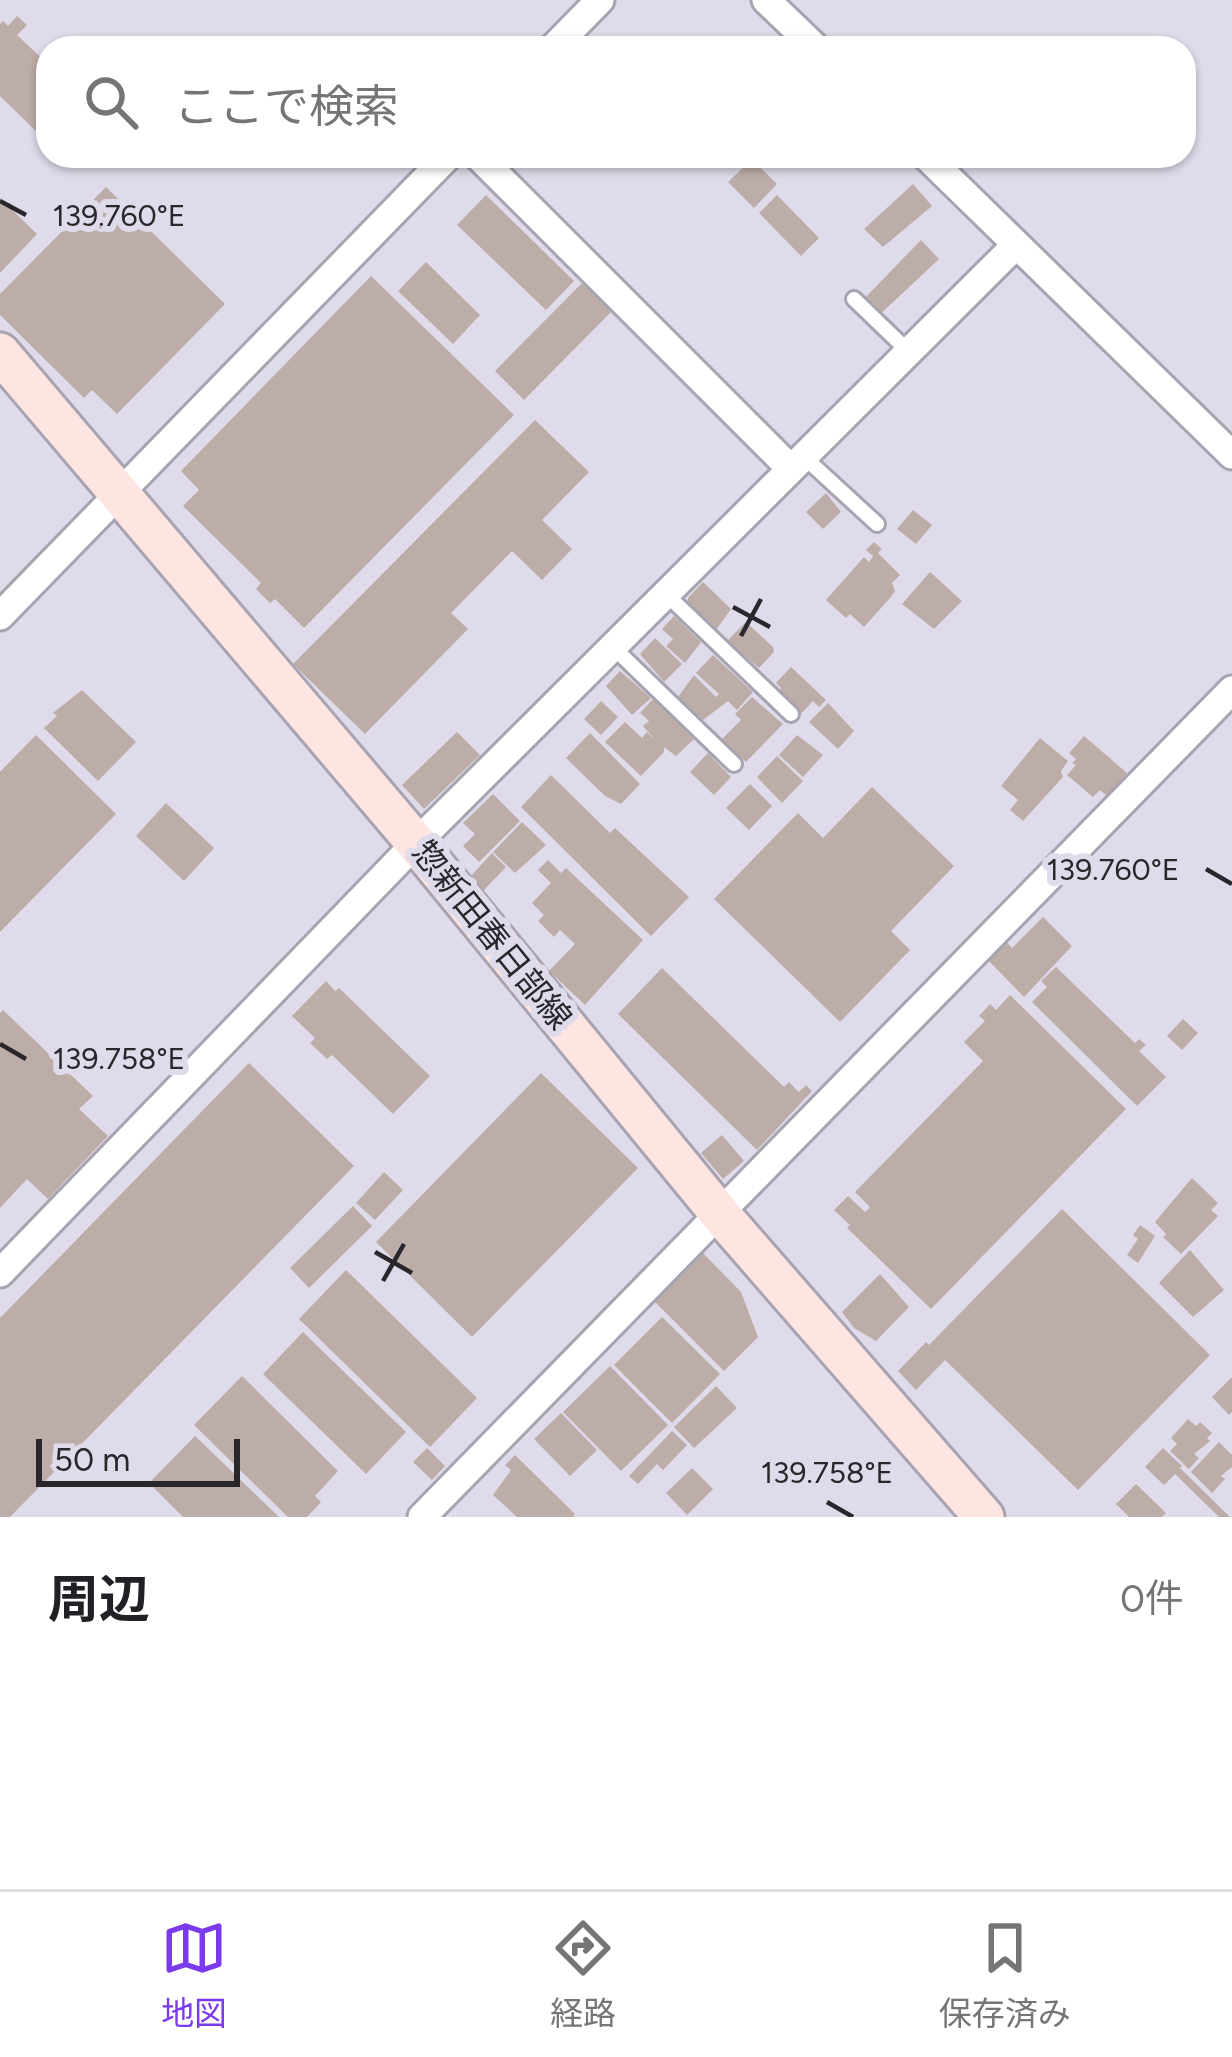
<!DOCTYPE html>
<html lang="ja">
<meta charset="utf-8">
<style>
body{margin:0;font-family:Figtree,"Noto Sans JP",sans-serif;background:#f6f6f6;color:#202124}
.scale{position:absolute;left:36px;bottom:30px;width:204px;box-sizing:border-box;padding-left:12px;border:6px solid #29272c;border-top:0;font-size:33px;line-height:42px;white-space:nowrap;color:#29272c;-webkit-text-stroke:9px #e0dbea;paint-order:stroke}
.list{margin:0;padding:0;list-style:none}
h2{display:flex;justify-content:space-between;align-items:center;height:156px;margin:0;padding:0 48px;font-size:51px}
h2 small{font-size:39px;font-weight:400;color:#757577}
.icon{flex:none;width:66px;height:66px;fill:none;stroke:currentColor;stroke-width:2;stroke-linecap:round;stroke-linejoin:round}
.map{position:relative;flex:none;width:1232px;height:1517px;overflow:hidden}
.search{position:absolute;background:#fff;box-shadow:0 3px 9px #0004;left:36px;right:36px;top:36px;height:132px;display:flex;align-items:center;gap:30px;box-sizing:border-box;padding:0 42px;border-radius:36px;color:#757577;font-size:45px}
.sheet{height:372px;background:#fff}
nav{display:flex;justify-content:space-around;align-items:center;box-sizing:border-box;height:168px;border-top:3px solid #e0e0e0;background:#fff;font-size:33px;color:#757577}
nav a{display:grid;justify-items:center;gap:6px}
nav .on{color:#7c3aed}
.map>svg:first-child{display:block}
.building{fill:#bdada8}
.lines{fill:none;stroke-linecap:round;stroke-linejoin:round}
.lane-casing{stroke:#a7a3b0;stroke-width:20}
.street-casing{stroke:#a7a3b0;stroke-width:33}
.secondary-casing{stroke:#a7a3b0;stroke-width:45}
.lane{stroke:#fff;stroke-width:14}
.street{stroke:#fff;stroke-width:27}
.secondary{stroke:#fee5e2;stroke-width:39}
.ticks{fill:none;stroke:#29272c;stroke-width:4.5}
.labels{text-anchor:middle;dominant-baseline:central;stroke-width:12;stroke-linejoin:round;paint-order:stroke}
.street-label{font-size:33px;fill:#29272c;stroke:#e0dbea}
.ticks-label{font-size:30px;text-anchor:middle;fill:#29272c;stroke:#e0dbea;stroke-width:12;stroke-linejoin:round;paint-order:stroke}
</style>
<div class="map">
<svg width="1232" height="1517" viewBox="0 0 1232 1517">
<rect width="100%" height="100%" fill="#e0dbea"/>
<!-- building -->
<g class="building">
<polygon points="17,16 27,25 17,35 48,64 48,119 36,131 0,96 0,24 3,21 8,26"/>
<polygon points="752,159 777,184 754,208 728,182"/>
<polygon points="913,184 932,206 883,247 864,229"/>
<polygon points="106,187 225,304 117,414 92,390 84,398 0,315 0,294"/>
<polygon points="486,195 574,281 546,310 457,225"/>
<polygon points="777,195 819,238 801,256 759,213"/>
<polygon points="0,198 37,234 0,273"/>
<polygon points="921,240 939,259 875,319 859,304"/>
<polygon points="426,262 480,315 453,344 398,291"/>
<polygon points="371,276 514,415 304,628 275,599 270,603 256,589 261,583 183,506 199,490 181,471"/>
<polygon points="582,283 611,312 524,400 495,371"/>
<polygon points="535,420 589,472 542,520 572,549 542,580 512,551 451,613 468,629 365,734 293,664"/>
<polygon points="826,493 841,512 823,529 806,512"/>
<polygon points="913,510 932,525 916,544 897,529"/>
<polygon points="874,542 882,549 878,553 900,575 892,583 895,591 890,598 864,627 850,614 846,618 826,600 864,557 869,562 873,556 866,550"/>
<polygon points="930,572 962,601 934,629 902,604"/>
<polygon points="703,582 731,609 716,630 688,604 688,598"/>
<polygon points="674,616 701,642 685,663 666,646 673,639 662,629"/>
<polygon points="746,622 773,647 774,652 759,668 727,641"/>
<polygon points="655,638 682,664 664,682 640,654"/>
<polygon points="713,655 753,692 737,710 728,701 703,720 678,697 694,675 716,697 719,694 696,673"/>
<polygon points="791,667 826,700 819,707 813,701 802,713 779,691 781,688 776,683"/>
<polygon points="620,671 651,698 632,715 606,686"/>
<polygon points="82,690 136,742 98,781 44,728 57,716 53,713"/>
<polygon points="752,697 783,724 746,762 722,739 741,720 735,714"/>
<polygon points="653,699 694,739 676,756 664,747 664,752 641,776 605,742 625,722 642,738 647,732 656,741 643,726 649,721 640,713"/>
<polygon points="601,701 618,717 601,735 584,719"/>
<polygon points="828,703 854,731 838,749 809,722"/>
<polygon points="457,732 480,755 424,809 402,785"/>
<polygon points="590,733 640,784 621,804 605,796 566,758"/>
<polygon points="36,735 116,814 0,932 0,772"/>
<polygon points="797,735 823,755 803,777 779,755"/>
<polygon points="1084,736 1127,773 1107,796 1100,790 1093,797 1067,775 1076,765 1072,763 1076,759 1069,753"/>
<polygon points="1040,738 1068,761 1061,771 1063,777 1023,821 1010,810 1018,800 1001,786"/>
<polygon points="708,753 731,777 714,795 690,772"/>
<polygon points="777,756 803,781 782,803 757,777"/>
<polygon points="551,775 610,833 615,828 689,897 651,936 521,807"/>
<polygon points="750,784 772,806 749,830 726,808"/>
<polygon points="872,787 954,866 891,931 910,950 840,1022 714,899 798,813 823,838"/>
<polygon points="493,794 520,821 479,862 463,846 475,834 463,823"/>
<polygon points="166,803 214,848 184,881 136,836"/>
<polygon points="522,822 546,845 515,873 493,852"/>
<polygon points="492,853 506,867 483,891 469,878"/>
<polygon points="548,860 561,873 566,868 643,940 585,1005 549,971 575,944 560,930 554,937 538,921 544,915 532,903 551,883 538,870"/>
<polygon points="1043,917 1072,946 1024,997 985,957 1004,939 1012,948"/>
<polygon points="1056,967 1135,1043 1139,1039 1146,1045 1139,1051 1166,1077 1137,1106 1032,1002 1047,987 1041,981"/>
<polygon points="662,968 784,1087 789,1082 799,1092 806,1085 812,1091 757,1150 618,1014"/>
<polygon points="326,981 335,991 339,988 430,1076 393,1114 332,1055 327,1059 310,1043 315,1038 292,1016"/>
<polygon points="1010,995 1126,1109 931,1309 847,1228 850,1225 834,1210 848,1196 865,1212 870,1207 855,1192 983,1061 964,1042 985,1021 979,1016 990,1004 996,1010"/>
<polygon points="3,1010 93,1096 79,1109 108,1136 48,1199 27,1179 0,1208 0,1013"/>
<polygon points="1183,1019 1198,1033 1182,1050 1167,1036"/>
<polygon points="249,1063 354,1166 10,1517 0,1517 0,1318"/>
<polygon points="541,1073 638,1168 472,1337 376,1242"/>
<polygon points="722,1135 744,1161 723,1179 701,1153"/>
<polygon points="384,1172 403,1190 375,1220 356,1203"/>
<polygon points="1192,1178 1218,1203 1211,1210 1218,1216 1181,1254 1163,1237 1166,1234 1155,1222"/>
<polygon points="353,1206 372,1226 309,1288 290,1268"/>
<polygon points="1062,1209 1210,1355 1078,1490 945,1360 916,1390 898,1371 926,1342 929,1345"/>
<polygon points="1140,1225 1155,1236 1138,1263 1127,1255 1138,1239 1133,1235"/>
<polygon points="1190,1250 1224,1290 1193,1317 1159,1283"/>
<polygon points="701,1251 741,1292 758,1337 724,1371 652,1299"/>
<polygon points="346,1270 477,1398 430,1447 299,1319"/>
<polygon points="880,1274 909,1307 876,1341 854,1328 842,1312"/>
<polygon points="662,1317 720,1374 672,1423 614,1365"/>
<polygon points="303,1332 406,1432 366,1474 263,1374"/>
<polygon points="610,1366 668,1425 621,1471 563,1412"/>
<polygon points="242,1376 338,1471 315,1496 321,1502 307,1517 288,1517 194,1425"/>
<polygon points="1232,1377 1232,1412 1229,1415 1212,1397"/>
<polygon points="716,1386 737,1408 694,1448 674,1427"/>
<polygon points="561,1413 597,1450 570,1476 534,1439"/>
<polygon points="1188,1419 1196,1426 1200,1422 1212,1433 1207,1438 1210,1441 1194,1454 1199,1458 1189,1469 1170,1451 1177,1444 1171,1438"/>
<polygon points="672,1431 687,1445 663,1470 657,1464 638,1484 629,1476"/>
<polygon points="195,1436 279,1517 183,1517 149,1483"/>
<polygon points="1219,1442 1232,1455 1232,1467 1221,1476 1225,1479 1212,1493 1191,1472"/>
<polygon points="427,1448 445,1466 432,1480 413,1462"/>
<polygon points="1163,1448 1182,1466 1180,1468 1230,1517 1219,1517 1175,1474 1164,1485 1145,1467"/>
<polygon points="515,1455 575,1514 573,1517 517,1517 493,1495 511,1470 505,1465"/>
<polygon points="692,1468 713,1489 687,1515 666,1493"/>
<polygon points="1136,1484 1166,1513 1162,1517 1129,1517 1116,1504"/>
</g>
<g class="lines">
<!-- lane casing -->
<g class="lane-casing">
<g id="lane">
<polyline points="854,299 909,352"/>
<polyline points="804,457 877,524"/>
<polyline points="666,594 791,714"/>
<polyline points="613,647 734,764"/>
</g>
</g>
<!-- street casing -->
<g class="street-casing">
<g id="street">
<polyline points="766,0 816,48"/>
<polyline points="553,48 600,0"/>
<polyline points="478,156 791,469"/>
<polyline points="926,156 1232,455"/>
<polyline points="0,616 448,156"/>
<polyline points="0,1273 416,843 1016,245"/>
<polyline points="422,1517 1232,690"/>
</g>
</g>
<!-- secondary casing -->
<g class="secondary-casing">
<polyline id="secondary" points="0,353 416,843 720,1214 984,1517"/>
</g>
<!-- lane -->
<use href="#lane" class="lane"/>
<!-- street -->
<use href="#street" class="street"/>
<!-- secondary -->
<use href="#secondary" class="secondary"/>
</g>
<!-- ticks -->
<path class="ticks" d="M0,201L26,215M733,607L770,627M741,636L761,599M1206,869L1232,884M0,1044L26,1059M375,1252L412,1273M383,1281L404,1244M827,1502L853,1517"/>
<g class="labels">
<!-- street labels -->
<g class="street-label">
<text transform="translate(492 935) rotate(51)">惣新田春日部線</text>
</g>
</g>
<g class="ticks-label">
<text x="119" y="226">139.760°E</text>
<text x="1113" y="880">139.760°E</text>
<text x="119" y="1069">139.758°E</text>
<text x="827" y="1483">139.758°E</text>
</g>
</svg>
<div class="scale">50 m</div>
<div class="search"><svg class="icon" aria-label="search" viewBox="0 0 24 24"><circle cx="10" cy="10" r="6"/><path d="M15 15l6 6"/></svg>ここで検索</div>
</div>
<section class="sheet">
<h2>周辺<small>0件</small></h2>
<ul class="list">
</ul>
</section>
<nav>
<a class="on"><svg class="icon" aria-label="map" viewBox="0 0 24 24"><path d="M3 6l6-2 6 2 6-2v14l-6 2-6-2-6 2zM9 4v14M15 6v14"/></svg>地図</a>
<a><svg class="icon" aria-label="directions" viewBox="0 0 24 24"><path d="M12 3l9 9-9 9-9-9zM9 14v-3h6M13 9l2 2-2 2"/></svg>経路</a>
<a><svg class="icon" aria-label="saved" viewBox="0 0 24 24"><path d="M7 4h10v16l-5-4-5 4z"/></svg>保存済み</a>
</nav>
